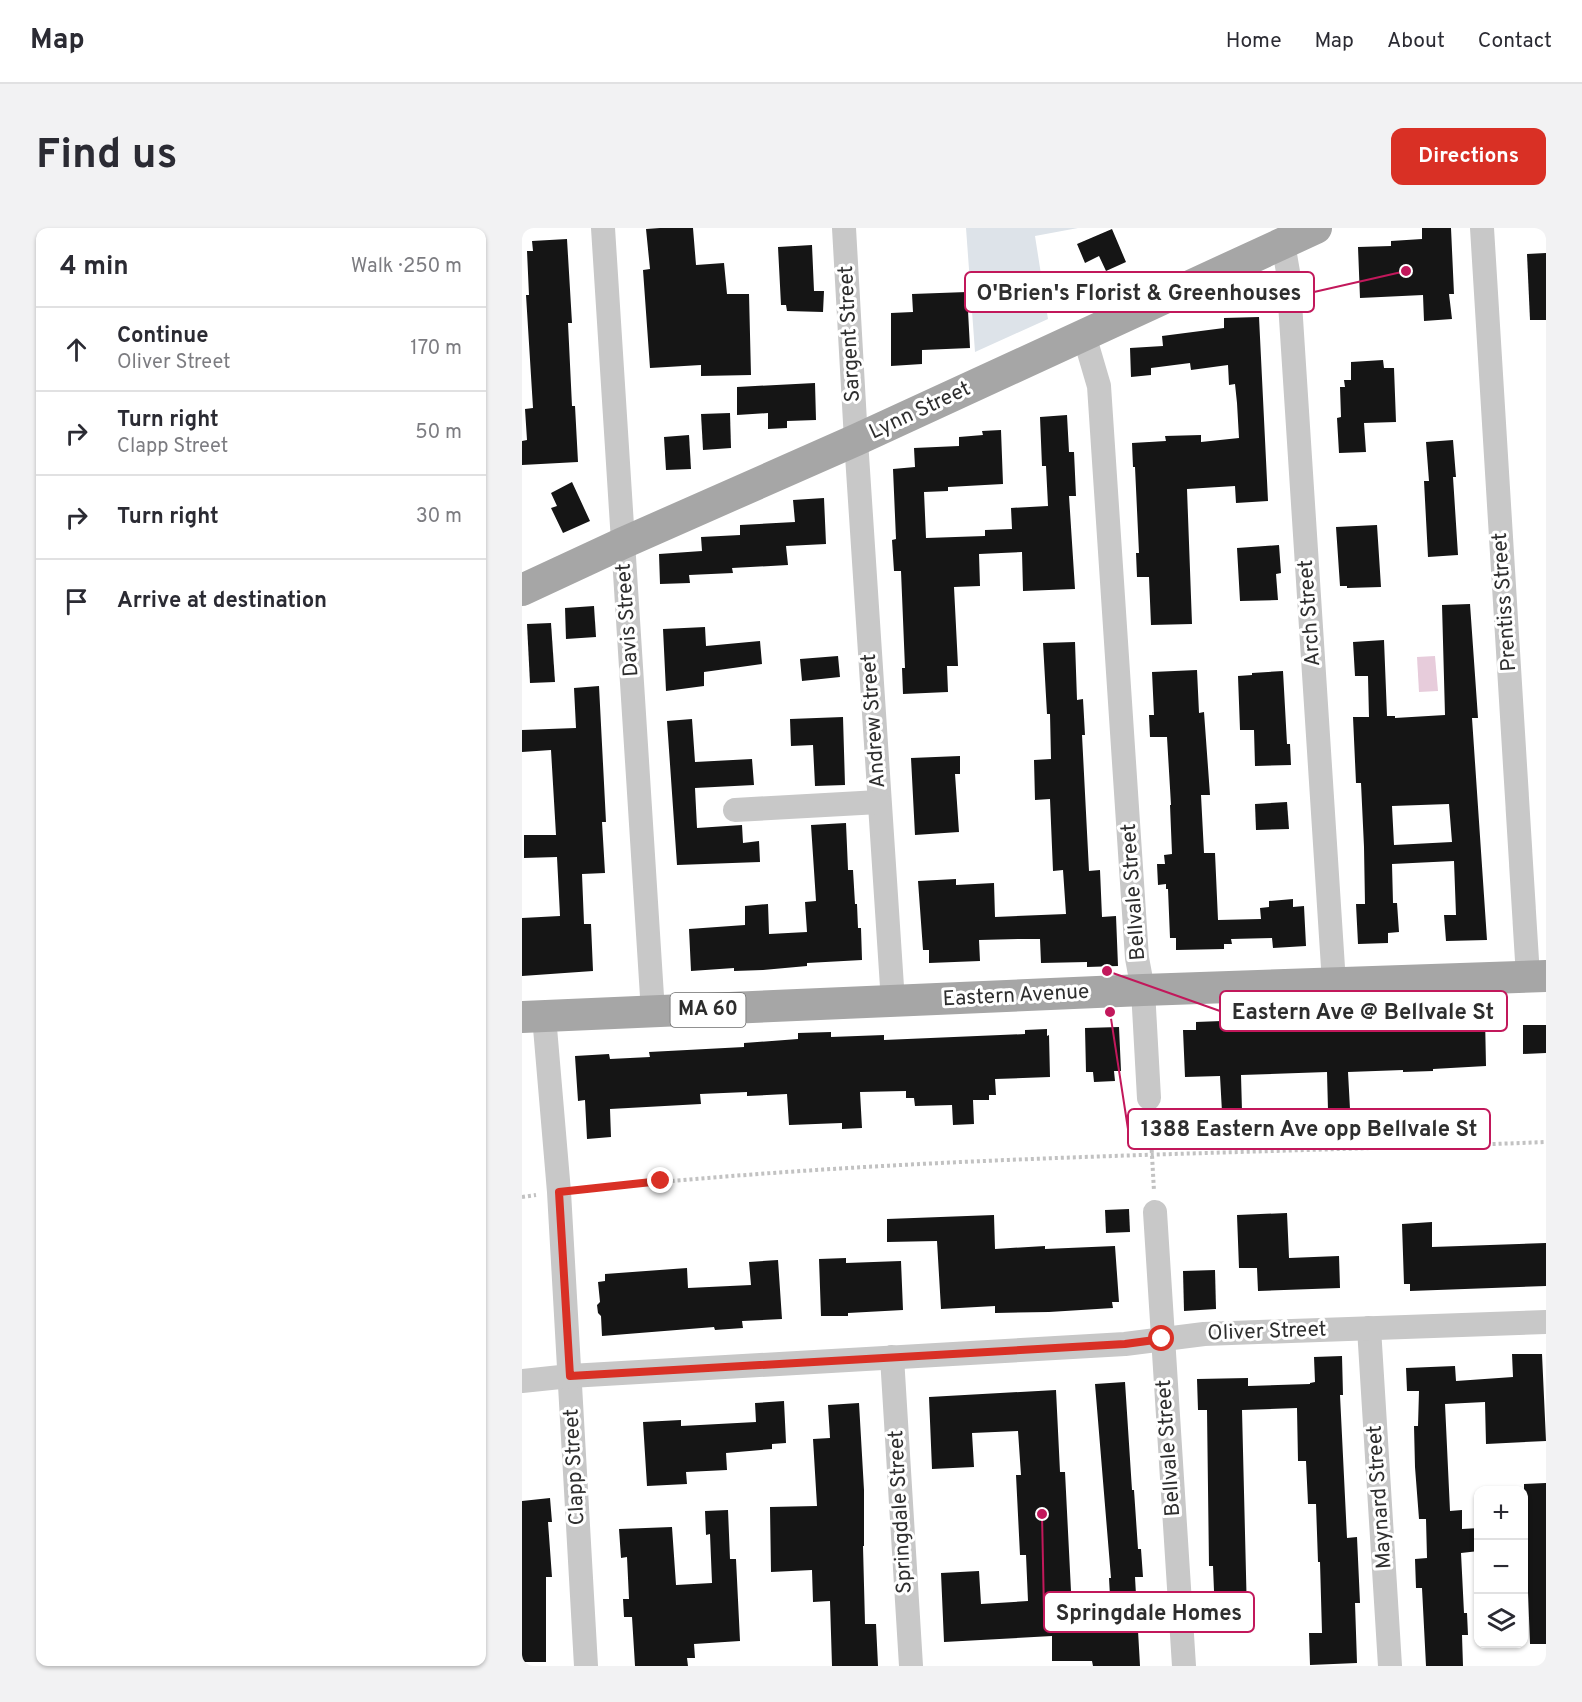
<!DOCTYPE html>
<meta charset="utf-8">
<style>
body{margin:0;font-family:Overpass,sans-serif;background:#f2f2f3;color:#2b2b33}
.controls{position:absolute;right:18px;bottom:18px;display:grid;overflow:hidden;border-radius:12px;box-shadow:0 2px 4px #0004}
.controls button{width:54px;height:54px;display:grid;place-items:center;padding:0;border:0;border-bottom:2px solid #e1e1e2;background:#fff;color:#2b2b33;font:30px sans-serif}
.stop{position:absolute;width:18px;height:18px;margin:-14px;border:4px solid #d93025;border-radius:50%;background:#fff}
.stop.end{background:#d93025;border-color:#fff;box-shadow:0 2px 6px #0008}
.list{margin:0;padding:0;list-style:none}
h2{display:flex;justify-content:space-between;align-items:center;height:78px;margin:0;padding:0 24px;font-size:26px}
h2 small{font-size:20px;font-weight:400;color:#7c7c81}
.list li{display:grid;grid-template-columns:39px 1fr auto;gap:18px;align-items:center;box-sizing:border-box;height:84px;padding:0 24px;border-top:2px solid #e1e1e2}
.list b{display:block;font-size:22px;white-space:nowrap}
.list p{margin:0;font-size:20px;white-space:nowrap;color:#7c7c81}
.list em{font-size:20px;font-style:normal;color:#7c7c81}
.icon{flex:none;width:33px;height:33px;fill:none;stroke:currentColor;stroke-width:2;stroke-linecap:round;stroke-linejoin:round}
.map{position:relative;flex:none;width:1024px;height:1438px;overflow:hidden;border-radius:12px}
header{display:flex;align-items:center;gap:36px;box-sizing:border-box;height:84px;padding:0 30px;background:#fff;border-bottom:2px solid #e1e1e2}
header strong{font-size:28px}
nav{display:flex;gap:33px;margin-inline-start:auto;font-size:21px}
.intro{display:flex;align-items:center;justify-content:space-between;box-sizing:border-box;height:144px;padding:0 36px}
h1{margin:0;font-size:42px}
.button{padding:15px 27px;border-radius:12px;background:#d93025;color:#fff;font-size:21px;font-weight:700}
main{display:flex;gap:36px;padding:0 36px}
aside{flex:1;background:#fff;border-radius:12px;box-shadow:0 2px 4px #0004}
.map>svg:first-child{display:block}
.green{fill:#dde3e9}
.water{fill:#e7ccdb}
.building{fill:#151515;fill-rule:evenodd}
.lines{fill:none;stroke-linecap:round;stroke-linejoin:round}
.path{stroke:#c2c2c2;stroke-width:4;stroke-dasharray:3 3;stroke-linecap:butt}
.minor{stroke:#c8c8c8;stroke-width:24}
.major{stroke:#a6a6a6;stroke-width:32}
.route{stroke:#d93025;stroke-width:8}
.labels{text-anchor:middle;dominant-baseline:central;stroke-width:6;stroke-linejoin:round;paint-order:stroke}
.shield{fill:#fff;stroke:#6d6d6d;stroke-width:1.5}
.shield-label{font-size:20px;font-weight:bold;fill:#2e2e2e}
.street-label{font-size:21px;fill:#2e2e2e;stroke:#fff}
.leader{fill:none;stroke:#c2185b;stroke-width:2}
.callout-dot{fill:#c2185b;stroke:#fff;stroke-width:2}
.callout{fill:#fff;stroke:#c2185b;stroke-width:2}
.callout-label{font-size:22px;text-anchor:middle;font-weight:bold;fill:#2e2e2e}
</style>
<header>
<strong>Map</strong>
<nav><a>Home</a><a>Map</a><a>About</a><a>Contact</a></nav>
</header>
<div class="intro"><h1>Find us</h1><a class="button">Directions</a></div>
<main>
<aside>
<h2>4 min<small>Walk · 250 m</small></h2>
<ul class="list">
<li><svg class="icon" aria-label="ahead" viewBox="0 0 24 24"><path d="M12 20V5M6 11l6-6 6 6"/></svg><div><b>Continue</b><p>Oliver Street</p></div><em>170 m</em></li>
<li><svg class="icon" aria-label="right" viewBox="0 0 24 24"><path d="M7 20v-9h11M14 6l5 5-5 5"/></svg><div><b>Turn right</b><p>Clapp Street</p></div><em>50 m</em></li>
<li><svg class="icon" aria-label="right" viewBox="0 0 24 24"><path d="M7 20v-9h11M14 6l5 5-5 5"/></svg><div><b>Turn right</b></div><em>30 m</em></li>
<li><svg class="icon" aria-label="arrive" viewBox="0 0 24 24"><path d="M6 21V4h12l-3 4 3 4H6"/></svg><div><b>Arrive at destination</b></div></li>
</ul>
</aside>
<div class="map">
<svg width="1024" height="1438" viewBox="0 0 1024 1438">
<rect width="100%" height="100%" fill="#fff"/>
<!-- green -->
<polygon class="green" points="444,0 556,0 513,8 526,91 453,124"/>
<!-- water -->
<polygon class="water" points="913,428 916,463 897,464 895,429"/>
<!-- building -->
<g class="building">
<polygon points="138,0 171,0 174,37 202,35 205,66 227,66 229,147 179,148 179,137 128,140 121,42 128,41 124,1"/>
<polygon points="900,0 929,0 932,66 927,66 930,91 902,93 901,67 838,70 836,19 869,18 869,13 900,11"/>
<polygon points="590,1 604,34 584,43 577,28 563,35 555,16"/>
<polygon points="45,11 50,95 46,95 50,178 53,178 56,234 0,237 0,213 5,212 3,181 11,180 4,67 7,67 5,23 11,23 10,13"/>
<polygon points="290,17 292,63 302,63 301,84 265,83 264,77 259,77 256,19"/>
<polygon points="1024,25 1024,92 1008,92 1005,26"/>
<polygon points="445,64 448,120 400,122 400,136 369,138 369,85 391,84 390,66"/>
<polygon points="737,89 746,273 714,275 713,258 665,261 670,396 629,397 627,349 615,349 614,325 617,325 613,239 611,239 610,215 644,213 643,208 679,207 679,214 717,210 715,175 713,156 707,157 706,137 669,142 668,135 629,140 629,147 609,149 608,120 641,118 640,108 702,100 702,90"/>
<polygon points="861,132 862,140 872,140 874,194 842,195 844,224 817,225 815,190 819,189 818,159 823,159 822,152 829,152 829,134"/>
<polygon points="293,155 294,192 265,193 265,200 246,201 246,185 215,187 215,159"/>
<polygon points="208,185 209,220 181,222 179,186"/>
<polygon points="545,187 547,224 552,224 554,268 547,268 553,361 501,363 500,324 457,326 458,358 432,359 436,438 425,438 426,464 381,466 380,440 383,440 379,343 372,343 370,312 374,311 371,241 393,239 392,220 437,218 437,209 461,207 460,203 479,202 481,256 426,259 426,263 402,264 404,310 463,308 463,302 490,301 489,280 526,278 524,238 520,238 518,189"/>
<polygon points="167,207 169,241 144,242 142,209"/>
<polygon points="931,212 934,249 931,249 936,327 906,329 902,253 907,253 904,214"/>
<polygon points="50,254 68,293 41,305 29,280 35,278 29,265"/>
<polygon points="302,270 304,316 264,318 266,337 210,340 211,345 167,347 168,355 138,356 137,326 180,323 179,309 218,307 218,297 273,294 271,272"/>
<polygon points="855,297 859,359 825,360 825,358 818,358 814,299"/>
<polygon points="757,317 759,345 754,346 756,372 718,373 715,320"/>
<path d="M948,376L956,490H950L965,712L924,713L922,687H934L932,633L870,636L871,675H875L877,704L866,705V715L836,716L834,676H843L842,619L839,555H834L831,489H847L846,448H833L831,414L862,412L865,488H873V490L923,487L920,377ZM927,576L930,614L872,617L870,578Z"/>
<polygon points="72,378 74,409 44,411 43,380"/>
<polygon points="29,395 33,454 8,455 5,396"/>
<polygon points="183,399 184,418 238,413 240,436 182,444 182,458 144,463 141,401"/>
<polygon points="553,414 555,472 561,471 563,507 560,507 567,643 578,642 580,689 594,688 596,738 565,739 565,734 519,735 518,711 497,711 457,712 458,733 407,735 407,722 401,722 396,653 434,651 434,657 472,655 473,689 544,686 541,642 531,643 528,571 513,572 512,532 529,531 528,486 525,486 521,415"/>
<polygon points="316,428 318,449 280,453 278,431"/>
<polygon points="675,442 677,485 682,484 688,567 679,567 682,625 693,625 696,692 739,691 738,680 747,679 747,673 771,671 771,679 782,678 784,718 751,720 750,710 709,711 710,716 702,716 702,721 654,722 654,710 648,710 646,661 644,661 644,656 636,657 635,636 643,636 642,627 650,626 648,577 649,577 645,509 628,509 627,487 632,487 630,444"/>
<polygon points="761,443 765,516 768,516 769,537 733,538 732,502 718,502 716,448 730,447 730,445"/>
<polygon points="77,458 84,594 80,594 83,645 60,646 62,696 69,696 71,743 0,748 0,690 38,688 35,629 2,630 2,607 34,607 29,522 0,524 0,502 54,500 52,460"/>
<polygon points="321,489 323,557 293,558 291,517 269,518 268,491"/>
<polygon points="170,491 173,534 230,531 232,557 173,560 175,600 220,597 221,615 237,613 238,634 155,637 145,493"/>
<polygon points="438,528 438,546 433,546 437,604 393,607 389,530"/>
<polygon points="765,574 767,601 734,602 733,576"/>
<polygon points="324,595 326,642 331,642 333,676 335,676 336,700 339,700 340,732 285,735 285,738 241,742 212,743 212,740 169,743 167,701 223,697 223,678 246,676 247,706 285,704 283,674 294,673 289,597"/>
<polygon points="849,782 850,792 963,789 964,838 911,841 911,843 881,844 881,842 826,844 828,881 806,882 805,844 719,847 720,883 700,884 698,848 663,849 661,802 674,802 674,794 725,792 725,787"/>
<polygon points="1001,797 1024,797 1024,825 1001,826"/>
<polygon points="597,799 599,843 592,843 593,853 572,854 571,844 564,844 563,800"/>
<polygon points="525,801 525,808 527,807 528,849 473,851 474,867 467,867 467,872 451,872 452,896 431,897 430,877 393,878 392,870 384,870 384,863 338,864 340,900 320,901 320,895 267,897 265,866 225,868 225,864 178,866 179,876 88,881 89,909 65,911 63,872 56,873 53,828 87,826 88,831 128,829 127,824 222,819 222,815 276,811 276,805 309,804 309,809 362,807 362,812 503,806 503,802"/>
<polygon points="607,981 608,1004 584,1005 583,982"/>
<polygon points="765,985 767,1030 817,1028 818,1060 736,1063 735,1040 717,1040 715,987"/>
<polygon points="472,987 473,1021 523,1018 523,1021 593,1018 597,1074 590,1074 591,1080 527,1084 473,1085 473,1078 419,1081 415,1013 365,1014 365,991"/>
<polygon points="910,994 910,1019 1024,1015 1024,1058 888,1063 888,1056 882,1056 880,996"/>
<polygon points="324,1030 324,1035 379,1033 381,1082 326,1085 326,1088 299,1088 297,1031"/>
<polygon points="256,1032 260,1091 220,1093 221,1100 193,1102 192,1099 80,1108 79,1088 76,1085 75,1077 78,1074 76,1054 83,1053 83,1046 165,1040 166,1060 229,1057 227,1034"/>
<polygon points="693,1042 694,1081 662,1083 661,1043"/>
<polygon points="990,1126 1020,1126 1024,1213 964,1216 963,1174 923,1176 928,1283 940,1282 940,1301 957,1300 957,1323 939,1325 942,1385 945,1385 946,1407 940,1407 941,1438 904,1438 900,1360 894,1360 893,1331 905,1330 904,1291 897,1291 893,1239 892,1198 896,1198 897,1163 885,1163 884,1140 933,1138 934,1153 991,1149"/>
<polygon points="820,1128 821,1167 818,1167 825,1310 835,1309 838,1375 833,1375 835,1435 788,1437 787,1405 800,1405 798,1334 796,1334 794,1276 786,1276 784,1233 776,1233 775,1180 720,1182 725,1387 693,1388 691,1338 687,1338 685,1182 676,1182 675,1151 726,1150 726,1158 788,1156 788,1155 793,1154 792,1129"/>
<polygon points="603,1154 610,1262 612,1262 616,1321 619,1321 621,1349 613,1349 618,1438 571,1438 570,1433 530,1433 530,1408 422,1414 419,1345 457,1343 459,1376 506,1373 504,1327 498,1327 494,1247 499,1247 496,1203 450,1205 452,1239 410,1241 407,1169 534,1162 538,1244 543,1244 549,1363 544,1363 546,1405 590,1405 587,1350 589,1350 573,1156"/>
<polygon points="262,1173 264,1215 250,1216 250,1221 204,1225 205,1242 164,1244 165,1256 125,1258 121,1194 159,1192 159,1198 234,1194 233,1175"/>
<polygon points="337,1175 342,1262 342,1318 341,1318 343,1396 354,1396 356,1438 310,1438 308,1373 291,1374 290,1342 249,1344 248,1279 295,1278 291,1211 308,1210 306,1177"/>
<polygon points="1024,1255 1024,1416 1008,1416 1005,1339 1002,1339 1002,1256"/>
<polygon points="28,1270 30,1294 26,1294 30,1349 24,1349 24,1434 0,1434 0,1273"/>
<polygon points="206,1282 208,1331 214,1331 218,1413 172,1416 173,1430 165,1430 166,1438 113,1438 110,1389 102,1389 101,1371 107,1371 105,1329 99,1330 97,1301 150,1299 154,1357 190,1355 188,1306 184,1307 183,1283"/>
</g>
<g class="lines">
<!-- path -->
<g class="path">
<polyline points="628,892 632,963"/>
<path d="M60,962C381,927 702,927 1024,914"/>
<polyline points="0,969 14,967"/>
</g>
<!-- minor -->
<g class="minor">
<polyline points="81,0 131,784"/>
<polyline points="322,0 334,212 371,774"/>
<polyline points="960,0 1006,749"/>
<polyline points="761,15 766,44 812,755"/>
<polyline points="562,107 577,158 615,730 621,762 627,870"/>
<polyline points="213,582 357,574"/>
<polyline points="22,788 37,964 64,1438"/>
<polyline points="633,984 662,1438"/>
<polyline points="847,1100 868,1438"/>
<polyline points="370,1129 389,1438"/>
<polyline points="0,1153 48,1148 603,1116 682,1106 1024,1094"/>
</g>
<!-- major -->
<g class="major">
<polyline points="0,362 101,315 334,212 794,0"/>
<polyline points="0,789 621,762 1024,748"/>
</g>
</g>
<g class="lines">
<!-- route -->
<polyline class="route" points="139,953 37,964 48,1148 603,1116 640,1111"/>
</g>
<g class="labels">
<!-- shield labels -->
<rect class="shield" x="148.5" y="765" width="75" height="34" rx="4.5"/>
<g class="shield-label">
<text x="186" y="782">MA 60</text>
</g>
<!-- street labels -->
<g class="street-label">
<text transform="translate(328 106) rotate(-93)">Sargent Street</text>
<text transform="translate(398 183) rotate(-25)">Lynn Street</text>
<text transform="translate(983 374) rotate(-94)">Prentiss Street</text>
<text transform="translate(788 385) rotate(-94)">Arch Street</text>
<text transform="translate(106 392) rotate(-94)">Davis Street</text>
<text transform="translate(352 493) rotate(-94)">Andrew Street</text>
<text transform="translate(612 664) rotate(-94)">Bellvale Street</text>
<text transform="translate(494 768) rotate(-3)">Eastern Avenue</text>
<text transform="translate(745 1104) rotate(-2)">Oliver Street</text>
<text transform="translate(647 1220) rotate(-94)">Bellvale Street</text>
<text transform="translate(53 1239) rotate(-93)">Clapp Street</text>
<text transform="translate(858 1269) rotate(-94)">Maynard Street</text>
<text transform="translate(379 1284) rotate(-93)">Springdale Street</text>
</g>
</g>
<!-- callouts -->
<path class="leader" d="M884 43L792 64M585 743L698 783M588 784L606 901M520 1286L522 1384"/>
<g class="callout-dot">
<circle cx="884" cy="43" r="6"/>
<circle cx="585" cy="743" r="6"/>
<circle cx="588" cy="784" r="6"/>
<circle cx="520" cy="1286" r="6"/>
</g>
<g class="callout">
<rect x="443" y="44" width="349" height="40" rx="6"/>
<rect x="698" y="763" width="287" height="40" rx="6"/>
<rect x="606" y="881" width="362" height="40" rx="6"/>
<rect x="522" y="1364" width="210" height="40" rx="6"/>
</g>
<g class="callout-label">
<text x="617" y="72">O'Brien's Florist &amp; Greenhouses</text>
<text x="841" y="791">Eastern Ave @ Bellvale St</text>
<text x="787" y="908">1388 Eastern Ave opp Bellvale St</text>
<text x="627" y="1392">Springdale Homes</text>
</g>
</svg>
<div class="controls">
<button>+</button>
<button>−</button>
<button><svg class="icon" aria-label="layers" viewBox="0 0 24 24"><path d="M12 4l9 5-9 5-9-5zM3 14l9 5 9-5"/></svg></button>
</div>
<div class="stop" style="left:640px;top:1111px"></div>
<div class="stop end" style="left:139px;top:953px"></div>
</div>
</main>
